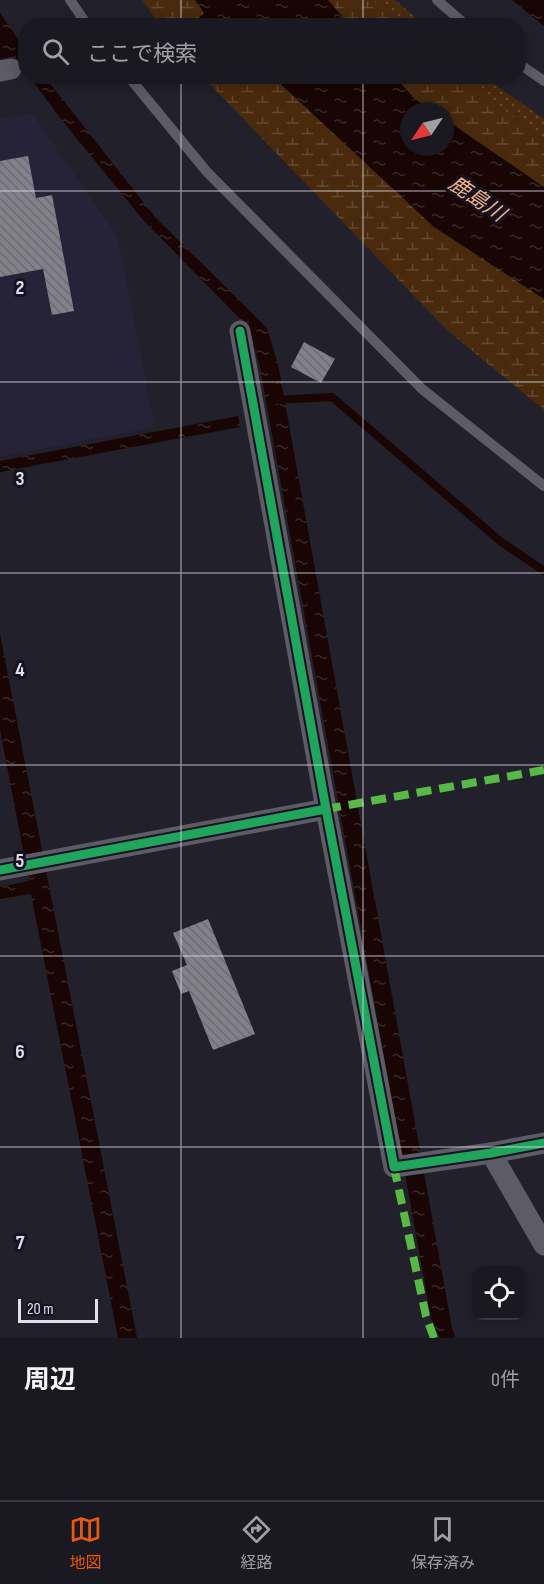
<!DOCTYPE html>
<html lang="ja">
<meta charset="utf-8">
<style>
body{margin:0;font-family:"Sofia Sans Condensed","Noto Sans JP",sans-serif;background:#232129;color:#f1f3f6}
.controls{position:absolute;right:18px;bottom:18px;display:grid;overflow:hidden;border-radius:12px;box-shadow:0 3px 15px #0003}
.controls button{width:54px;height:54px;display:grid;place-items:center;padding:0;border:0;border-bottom:2px solid #38373e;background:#1a1820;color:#f1f3f6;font:30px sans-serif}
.compass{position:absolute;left:400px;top:102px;width:54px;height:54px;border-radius:50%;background:#1a1820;box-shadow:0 3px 15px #0003;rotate:235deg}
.scale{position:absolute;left:18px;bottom:15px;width:80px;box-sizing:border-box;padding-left:6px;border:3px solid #e0dfeb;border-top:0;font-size:16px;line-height:21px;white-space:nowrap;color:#e0dfeb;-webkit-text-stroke:4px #161224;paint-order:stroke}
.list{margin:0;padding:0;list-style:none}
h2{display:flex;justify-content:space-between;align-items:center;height:78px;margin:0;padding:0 24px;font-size:26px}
h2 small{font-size:20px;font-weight:400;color:#9fa0a5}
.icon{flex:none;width:33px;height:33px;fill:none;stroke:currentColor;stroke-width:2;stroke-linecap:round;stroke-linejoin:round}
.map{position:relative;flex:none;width:544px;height:1338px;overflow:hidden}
.search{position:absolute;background:#1a1820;box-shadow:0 3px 15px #0003;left:18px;right:18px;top:18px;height:66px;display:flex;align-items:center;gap:15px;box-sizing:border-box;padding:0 21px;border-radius:24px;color:#9fa0a5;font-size:22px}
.sheet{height:162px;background:#1a1820}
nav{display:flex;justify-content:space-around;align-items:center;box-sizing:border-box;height:84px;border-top:2px solid #38373e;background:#1a1820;font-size:16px;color:#9fa0a5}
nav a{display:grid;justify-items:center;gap:3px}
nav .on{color:#ea580c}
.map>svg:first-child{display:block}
.built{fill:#262238}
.grass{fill:url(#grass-dots)}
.wetland{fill:url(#wetland-marsh)}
.water{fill:url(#water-ripples)}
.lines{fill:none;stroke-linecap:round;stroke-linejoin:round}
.stream{stroke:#180504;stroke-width:8}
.building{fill:url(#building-back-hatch)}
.lane{stroke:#5d5b64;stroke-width:10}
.street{stroke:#5d5b64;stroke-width:21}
.quiet{stroke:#58b947;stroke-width:8;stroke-dasharray:15 8;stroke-linecap:butt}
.cycleway-casing{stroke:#161224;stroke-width:13}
.cycleway{stroke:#20a55d;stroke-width:9}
.grid{fill:none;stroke:#e0dfeb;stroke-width:1.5;stroke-opacity:0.55}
.labels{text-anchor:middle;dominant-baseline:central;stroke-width:6;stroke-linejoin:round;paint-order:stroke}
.water-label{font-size:21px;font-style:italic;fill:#f5b481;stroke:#161224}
.grid-label{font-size:20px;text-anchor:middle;font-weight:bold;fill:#e0dfeb;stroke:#161224;stroke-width:6;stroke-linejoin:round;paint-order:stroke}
</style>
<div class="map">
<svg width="544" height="1338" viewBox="0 0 544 1338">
<defs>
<pattern id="grass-dots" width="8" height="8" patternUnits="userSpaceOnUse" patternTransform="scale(1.5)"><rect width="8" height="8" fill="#4a2a0d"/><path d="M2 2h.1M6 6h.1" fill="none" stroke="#644830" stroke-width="1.8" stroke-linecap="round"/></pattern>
<pattern id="wetland-marsh" width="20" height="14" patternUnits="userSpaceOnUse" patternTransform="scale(1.5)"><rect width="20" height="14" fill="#4a2a0d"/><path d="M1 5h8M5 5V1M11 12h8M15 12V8" fill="none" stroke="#644830"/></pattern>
<pattern id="water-ripples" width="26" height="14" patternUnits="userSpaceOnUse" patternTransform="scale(1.5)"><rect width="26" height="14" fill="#180504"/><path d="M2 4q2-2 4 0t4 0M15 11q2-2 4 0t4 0" fill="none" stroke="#392929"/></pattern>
<pattern id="building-back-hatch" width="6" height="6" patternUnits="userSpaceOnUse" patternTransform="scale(1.5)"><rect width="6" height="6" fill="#828089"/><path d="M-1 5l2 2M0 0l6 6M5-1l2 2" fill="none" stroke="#6c6b72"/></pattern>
</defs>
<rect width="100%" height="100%" fill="#22202a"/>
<!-- built -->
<polygon class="built" points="32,113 118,237 155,427 0,457 0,119"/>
<!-- grass -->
<g class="grass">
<polygon points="372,0 395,0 424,25 401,25"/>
<polygon points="460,77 484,77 544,119 544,140"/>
</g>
<!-- wetland -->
<g class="wetland">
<polygon points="142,0 224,0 262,25 160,25"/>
<polygon points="297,0 372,0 401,25 319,25"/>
<polygon points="203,77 312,77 544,270 544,410 447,330"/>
<polygon points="364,77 460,77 544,140 544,217 445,147 445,111 409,111"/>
</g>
<!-- water -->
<g class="water">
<polygon points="195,0 328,0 350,25 191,25 204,13"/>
<polygon points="512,0 544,0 544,26"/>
<polygon points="0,13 25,49 25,70 15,56 0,59"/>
<polygon points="30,77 45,77 155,217 267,328 278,364 452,1328 456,1338 440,1338 431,1318 260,368 249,328 144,221 60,118"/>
<polygon points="273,77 395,77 414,98 433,111 409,111 409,147 445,147 445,119 544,187 544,299 434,227"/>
<polygon points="238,416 240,427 0,472 0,461"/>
<polygon points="0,634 137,1338 118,1338 31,894 0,899 0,887 29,881 0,730"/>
</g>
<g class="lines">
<!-- stream -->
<polyline class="stream" points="274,400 332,397 500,541 544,571"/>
</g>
<!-- building -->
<g class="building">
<polygon points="28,156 36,198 52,195 74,311 52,315 43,269 0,277 0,161"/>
<polygon points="304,342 335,359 321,383 291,367"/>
<polygon points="208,919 255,1034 213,1050 189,991 181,994 172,971 187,965 173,933"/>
</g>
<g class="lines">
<!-- lane -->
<g class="lane">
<polyline points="70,0 88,26"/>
<polyline points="437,0 467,26"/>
<polyline points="518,63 544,81"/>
<polyline points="128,76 207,172 422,389 544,486"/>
</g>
<!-- street -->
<g class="street">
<polyline points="0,71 11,69"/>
<polyline points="240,331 326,809 394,1167 491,1153 544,1143"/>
<polyline points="0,870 326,809"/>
<polyline points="491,1153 544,1245"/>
</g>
<!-- quiet -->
<g class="quiet">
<polyline points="326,809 544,770"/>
<polyline points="394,1167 426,1316 434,1338"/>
</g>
<!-- cycleway casing -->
<g class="cycleway-casing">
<g id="cycleway">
<polyline points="240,331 326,809 394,1167 491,1153 544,1143"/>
<polyline points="0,870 326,809"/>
</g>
</g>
<!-- cycleway -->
<use href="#cycleway" class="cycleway"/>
</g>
<!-- grid -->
<path class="grid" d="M181,0V26M363,0V26M181,76V1338M363,76V1338M0,191H544M0,382H544M0,573H544M0,765H544M0,956H544M0,1147H544"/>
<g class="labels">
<!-- water labels -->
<g class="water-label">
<text transform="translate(477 199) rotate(34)">鹿島川</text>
</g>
</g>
<g class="grid-label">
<text x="20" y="294">2</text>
<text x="20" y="485">3</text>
<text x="20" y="676">4</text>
<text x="20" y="867">5</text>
<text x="20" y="1058">6</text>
<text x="20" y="1249">7</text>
</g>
</svg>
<div class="controls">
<button><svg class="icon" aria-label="locate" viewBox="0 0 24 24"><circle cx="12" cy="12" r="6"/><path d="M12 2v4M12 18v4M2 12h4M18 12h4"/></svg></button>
</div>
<svg class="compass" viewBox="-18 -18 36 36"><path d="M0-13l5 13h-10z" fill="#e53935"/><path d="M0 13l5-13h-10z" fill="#9fa0a5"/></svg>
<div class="scale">20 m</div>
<div class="search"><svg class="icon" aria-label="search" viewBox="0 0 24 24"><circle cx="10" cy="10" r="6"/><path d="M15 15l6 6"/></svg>ここで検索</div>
</div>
<section class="sheet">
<h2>周辺<small>0件</small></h2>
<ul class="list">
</ul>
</section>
<nav>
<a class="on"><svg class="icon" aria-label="map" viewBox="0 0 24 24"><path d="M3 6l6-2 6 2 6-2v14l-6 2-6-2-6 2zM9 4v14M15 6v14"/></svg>地図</a>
<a><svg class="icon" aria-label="directions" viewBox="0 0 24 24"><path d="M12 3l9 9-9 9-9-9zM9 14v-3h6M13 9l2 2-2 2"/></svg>経路</a>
<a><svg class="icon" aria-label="saved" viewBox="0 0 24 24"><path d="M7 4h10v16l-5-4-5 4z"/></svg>保存済み</a>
</nav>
